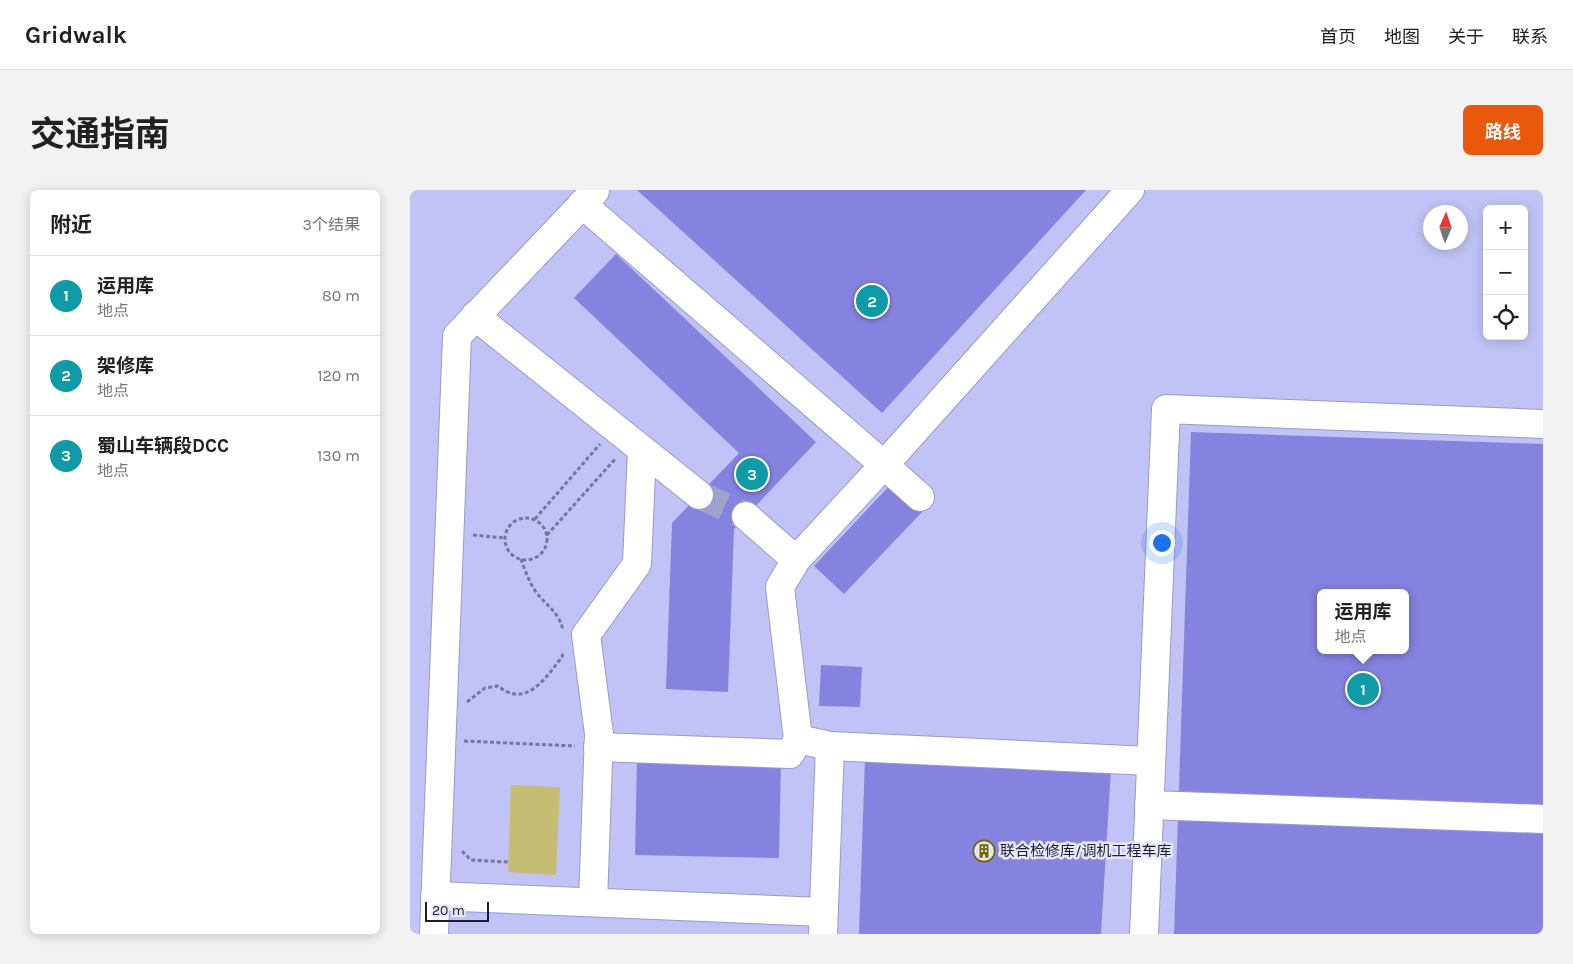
<!DOCTYPE html>
<html lang="zh">
<meta charset="utf-8">
<style>
body{margin:0;font-family:Karla,"Noto Sans SC",sans-serif;background:#f2f2f2;color:#202124}
.controls{position:absolute;right:15px;top:15px;display:grid;overflow:hidden;border-radius:8px;box-shadow:0 2px 12px #0003}
.controls button{width:45px;height:45px;display:grid;place-items:center;padding:0;border:0;border-bottom:1px solid #e0e0e0;background:#fff;color:#202124;font:25px sans-serif}
.compass{position:absolute;left:1013px;top:15px;width:45px;height:45px;border-radius:50%;background:#fff;box-shadow:0 2px 12px #0003;rotate:2deg}
.scale{position:absolute;left:15px;bottom:12px;width:64px;box-sizing:border-box;padding-left:5px;border:2px solid #1d1d30;border-top:0;font-size:14px;line-height:18px;white-space:nowrap;color:#1d1d30;-webkit-text-stroke:4px #e6e7fc;paint-order:stroke}
.you{position:absolute;left:751px;top:352px;width:18px;height:18px;margin:-12px;border:4px solid #fff;border-radius:50%;background:#1a73e8;box-shadow:0 0 0 8px #1a73e833}
.badge{display:grid;place-items:center;width:32px;height:32px;border-radius:50%;background:#ea580c;color:#fff;font-size:16px;font-weight:700}
.pin{position:absolute;translate:-50% -50%;border:2px solid #fff;box-shadow:0 1px 5px #0006}
.popup{position:absolute;left:907px;top:399px;width:92px;height:65px;box-sizing:border-box;display:grid;place-content:center;border-radius:8px;background:#fff;filter:drop-shadow(0 1px 4px #0005);font-size:16px;white-space:nowrap;color:#757577}
.popup b{font-size:19px;color:#202124}
.popup::after{content:'';position:absolute;left:50%;top:100%;margin-left:-10px;border:10px solid transparent;border-top-color:#fff}
.list{margin:0;padding:0;list-style:none}
h2{display:flex;justify-content:space-between;align-items:center;height:65px;margin:0;padding:0 20px;font-size:21px}
h2 small{font-size:16px;font-weight:400;color:#757577}
.list li{display:grid;grid-template-columns:32px 1fr auto;gap:15px;align-items:center;box-sizing:border-box;height:80px;padding:0 20px;border-top:1px solid #e0e0e0}
.list b{display:block;font-size:19px;white-space:nowrap}
.list p{margin:0;font-size:16px;white-space:nowrap;color:#757577}
.list em{font-size:16px;font-style:normal;color:#757577}
.icon{flex:none;width:28px;height:28px;fill:none;stroke:currentColor;stroke-width:2;stroke-linecap:round;stroke-linejoin:round}
.map{position:relative;flex:none;width:1133px;height:744px;overflow:hidden;border-radius:8px}
header{display:flex;align-items:center;gap:30px;box-sizing:border-box;height:70px;padding:0 25px;background:#fff;border-bottom:1px solid #e0e0e0}
header strong{font-size:24px}
nav{display:flex;gap:28px;margin-inline-start:auto;font-size:18px}
.intro{display:flex;align-items:center;justify-content:space-between;box-sizing:border-box;height:120px;padding:0 30px}
h1{margin:0;font-size:35px}
.button{padding:12px 22px;border-radius:8px;background:#ea580c;color:#fff;font-size:18px;font-weight:700}
main{display:flex;gap:30px;padding:0 30px}
aside{flex:1;background:#fff;border-radius:8px;box-shadow:0 2px 12px #0003}
.map>svg:first-child{display:block}
.green{fill:#c4bd73}
.building{fill:#8683e0;fill-rule:evenodd}
.lines{fill:none;stroke-linecap:round;stroke-linejoin:round}
.minor-tunnel{stroke:#a0a2ce;stroke-width:28;stroke-dasharray:28 14;stroke-linecap:butt}
.minor-casing{stroke:#999acc;stroke-width:30}
.path{stroke:#76779b;stroke-width:3;stroke-dasharray:4 2.5;stroke-linecap:butt}
.minor{stroke:#fff;stroke-width:28}
.labels{text-anchor:middle;dominant-baseline:central;stroke-width:5;stroke-linejoin:round;paint-order:stroke}
.poi-label{font-size:15px;fill:#1d1d30;stroke:#e6e7fc;text-anchor:start}
</style>
<header>
<strong>Gridwalk</strong>
<nav><a>首页</a><a>地图</a><a>关于</a><a>联系</a></nav>
</header>
<div class="intro"><h1>交通指南</h1><a class="button">路线</a></div>
<main>
<aside>
<h2>附近<small>3个结果</small></h2>
<ul class="list">
<li><span class="badge" style="background:#0f9aa8">1</span><div><b>运用库</b><p>地点</p></div><em>80 m</em></li>
<li><span class="badge" style="background:#0f9aa8">2</span><div><b>架修库</b><p>地点</p></div><em>120 m</em></li>
<li><span class="badge" style="background:#0f9aa8">3</span><div><b>蜀山车辆段DCC</b><p>地点</p></div><em>130 m</em></li>
</ul>
</aside>
<div class="map">
<svg width="1133" height="744" viewBox="0 0 1133 744">
<rect width="100%" height="100%" fill="#c1c3f6"/>
<!-- green -->
<polygon class="green" points="101,595 150,597 146,685 98,682"/>
<!-- building -->
<g class="building">
<polygon points="227,0 676,0 472,223"/>
<polygon points="206,64 406,252 324,339 318,502 256,499 262,333 329,263 164,108"/>
<path d="M781,242L1133,254V744H764ZM910,403H996V460H910Z"/>
<polygon points="481,294 512,322 434,404 404,376"/>
<polygon points="411,475 452,477 450,517 409,516"/>
<polygon points="227,567 371,570 369,668 225,665"/>
<polygon points="455,568 701,579 691,744 449,744"/>
</g>
<g class="lines">
<!-- minor-tunnel -->
<polyline class="minor-tunnel" points="289,305 336,326"/>
<!-- minor casing -->
<g class="minor-casing">
<g id="minor">
<polyline points="172,14 474,275 386,370 370,397 388,549 420,556 740,571"/>
<polyline points="65,126 289,305"/>
<polyline points="510,307 474,275 720,0"/>
<polyline points="336,326 386,370"/>
<polyline points="188,557 380,564 388,549"/>
<polyline points="739,615 1133,629"/>
<polyline points="25,706 413,722"/>
<polyline points="183,712 189,544 176,445 227,374 232,260"/>
<polyline points="24,744 47,146 185,1"/>
<polyline points="413,744 420,556"/>
<polyline points="734,744 756,219 1133,234"/>
</g>
</g>
<!-- path -->
<g class="path">
<circle cx="116" cy="349" r="21"/>
<polyline points="125,329 190,254"/>
<polyline points="63,345 95,348"/>
<polyline points="137,345 206,268"/>
<path d="M111,369C115,380 119,392 126,402C136,416 148,420 153,440"/>
<path d="M57,512L75,498L88,496C91,498 94,501 98,502C121,513 140,482 152,467L153,463"/>
<polyline points="54,551 165,556"/>
<polyline points="52,661 61,670 98,672"/>
</g>
<!-- minor -->
<use href="#minor" class="minor"/>
</g>
<!-- icons -->
<defs>
<g id="building-ring" transform="scale(1.125)"><circle r="9.5" fill="#e6e7fc" stroke="#726800" stroke-width="1.5"/><path d="M-4-6H4V6H1V3H-1V6H-4ZM-2.5-4.3h1.7v1.8h-1.7ZM.8-4.3h1.7v1.8H.8ZM-2.5-1h1.7V.8h-1.7ZM.8-1h1.7V.8H.8Z" fill="#726800"/></g>
</defs>
<g fill-rule="evenodd">
<use href="#building-ring" x="574" y="661"/>
</g>
<g class="labels">
<!-- poi labels -->
<g class="poi-label">
<text x="590" y="661">联合检修库/调机工程车库</text>
</g>
</g>
</svg>
<div class="controls">
<button>+</button>
<button>−</button>
<button><svg class="icon" aria-label="locate" viewBox="0 0 24 24"><circle cx="12" cy="12" r="6"/><path d="M12 2v4M12 18v4M2 12h4M18 12h4"/></svg></button>
</div>
<svg class="compass" viewBox="-18 -18 36 36"><path d="M0-13l5 13h-10z" fill="#e53935"/><path d="M0 13l5-13h-10z" fill="#757577"/></svg>
<div class="scale">20 m</div>
<div class="you"></div>
<div class="pin badge" style="left:953px;top:499px;background:#0f9aa8">1</div>
<div class="popup"><b>运用库</b>地点</div>
<div class="pin badge" style="left:462px;top:111px;background:#0f9aa8">2</div>
<div class="pin badge" style="left:342px;top:284px;background:#0f9aa8">3</div>
</div>
</main>
